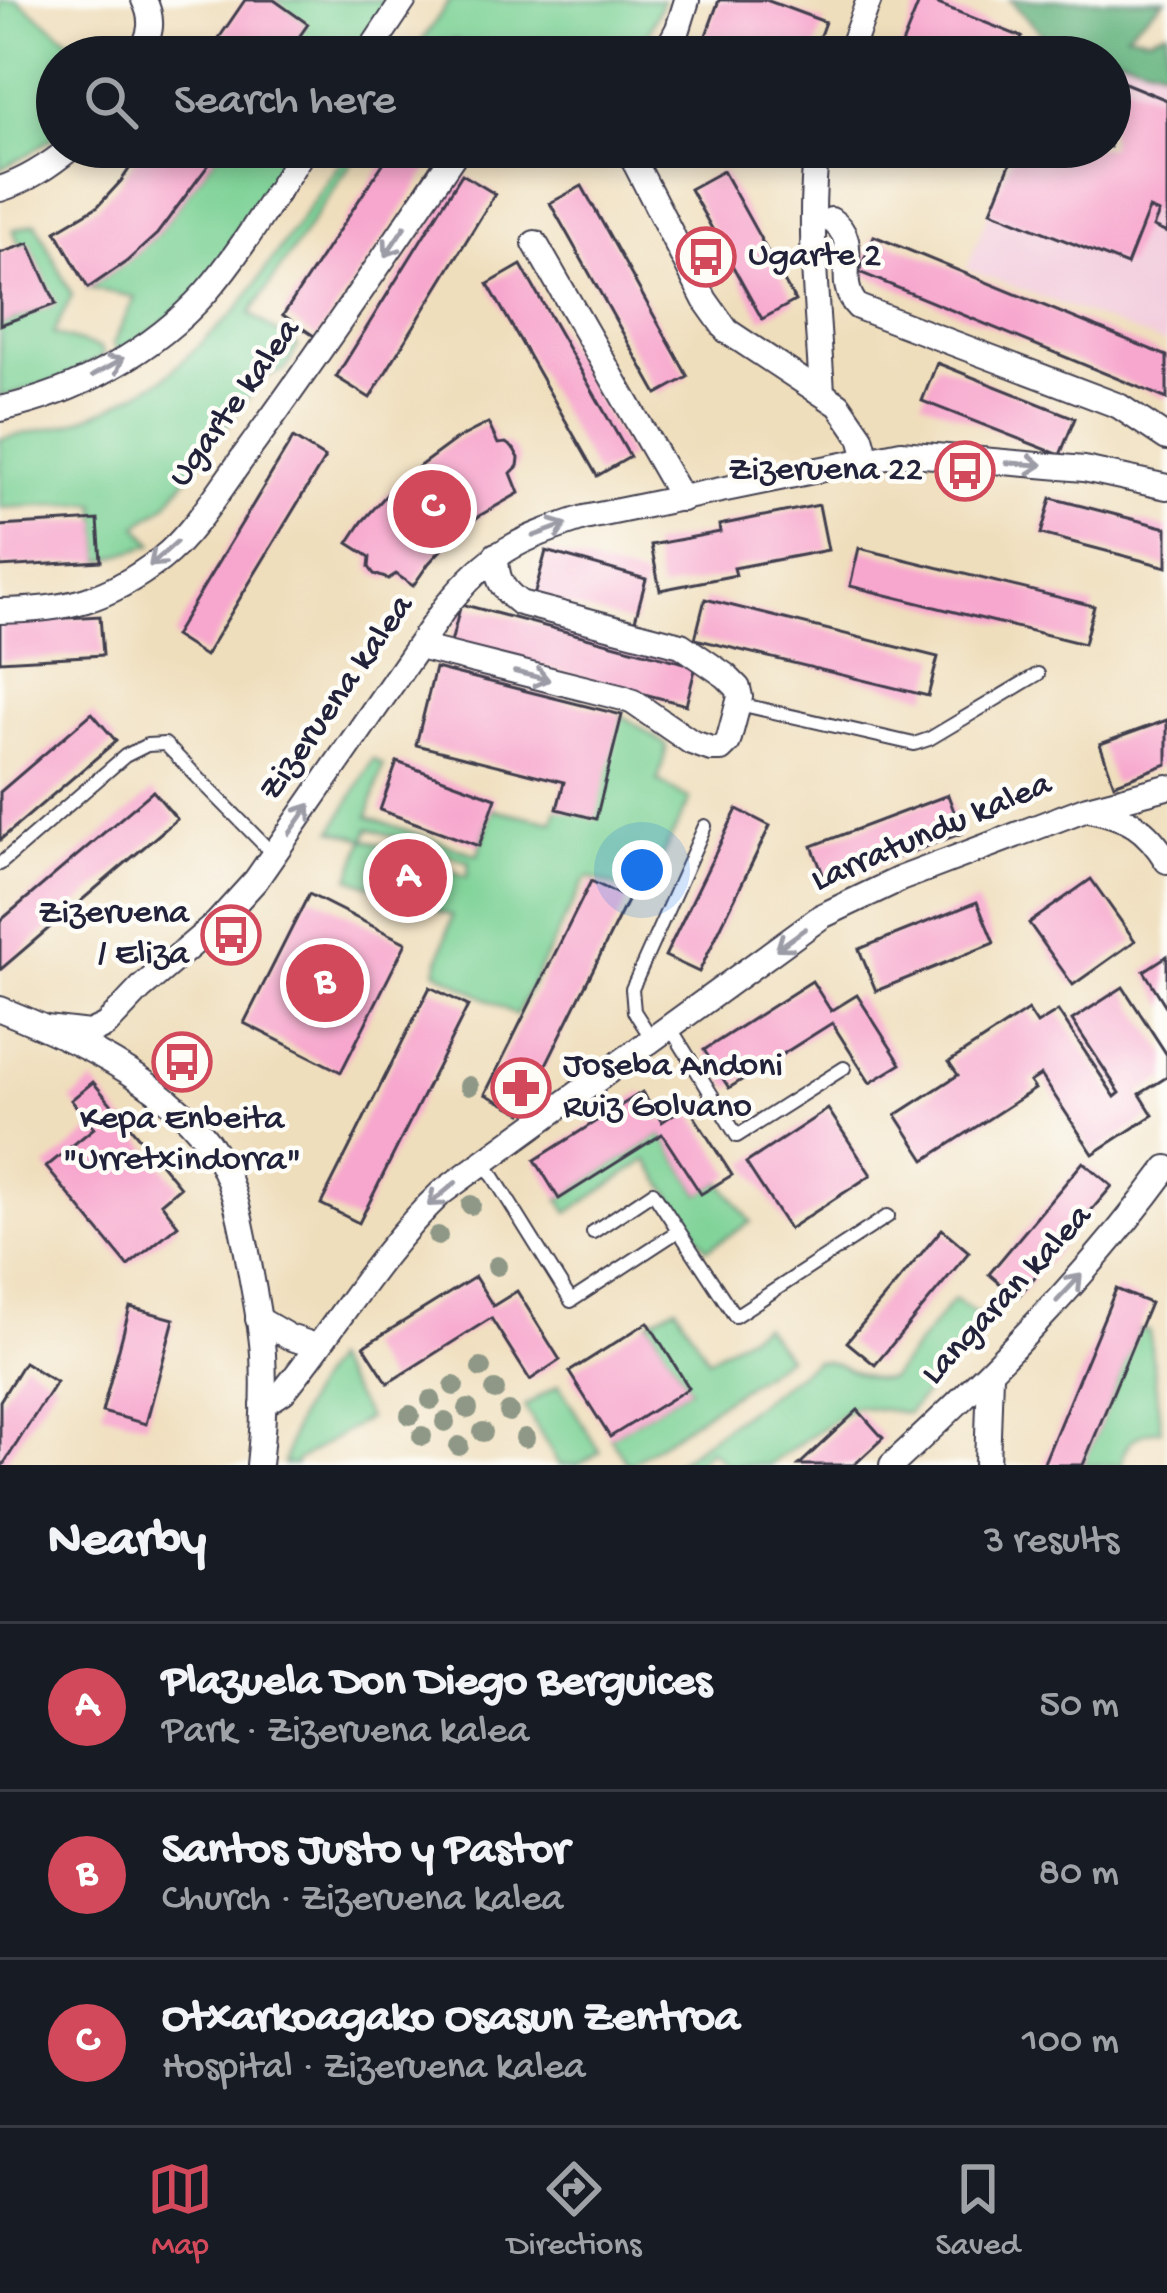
<!DOCTYPE html>
<meta charset="utf-8">
<style>
body{margin:0;font-family:"Gochi Hand",sans-serif;background:#242831;color:#f1f3f6}
.you{position:absolute;left:642px;top:870px;width:42px;height:42px;margin:-30px;border:9px solid #fff;border-radius:50%;background:#1a73e8;box-shadow:0 0 0 18px #1a73e833}
.badge{display:grid;place-items:center;width:78px;height:78px;border-radius:50%;background:#d1495b;color:#fff;font-size:39px;font-weight:700}
.pin{position:absolute;translate:-50% -50%;border:6px solid #fff;box-shadow:0 3px 12px #0006}
.list{margin:0;padding:0;list-style:none}
h2{display:flex;justify-content:space-between;align-items:center;height:156px;margin:0;padding:0 48px;font-size:51px}
h2 small{font-size:39px;font-weight:400;color:#9ea1a6}
.list li{display:grid;grid-template-columns:78px 1fr auto;gap:36px;align-items:center;box-sizing:border-box;height:168px;padding:0 48px;border-top:3px solid #363941}
.list b{display:block;font-size:45px;white-space:nowrap}
.list p{margin:0;font-size:39px;white-space:nowrap;color:#9ea1a6}
.list em{font-size:39px;font-style:normal;color:#9ea1a6}
.icon{flex:none;width:66px;height:66px;fill:none;stroke:currentColor;stroke-width:2;stroke-linecap:round;stroke-linejoin:round}
.map{position:relative;flex:none;width:1167px;height:1465px;overflow:hidden}
.search{position:absolute;background:#171b24;box-shadow:0 6px 18px #0003;left:36px;right:36px;top:36px;height:132px;display:flex;align-items:center;gap:30px;box-sizing:border-box;padding:0 42px;border-radius:66px;color:#9ea1a6;font-size:45px}
.sheet{height:660px;background:#171b24}
nav{display:flex;justify-content:space-around;align-items:center;box-sizing:border-box;height:168px;border-top:3px solid #363941;background:#171b24;font-size:33px;color:#9ea1a6}
nav a{display:grid;justify-items:center;gap:6px}
nav .on{color:#d1495b}
.map>svg:first-child{display:block}
.built{fill:#f3cfde}
.green{fill:#7bd195;stroke:#4e7a68;stroke-width:3;fill-rule:evenodd}
.forest{fill:#64b37e;stroke:#436a5c;stroke-width:3}
.building{fill:#f7a7cd}
.lines{fill:none;stroke-linecap:round;stroke-linejoin:round}
.lane-casing{stroke:#413e4e;stroke-width:16}
.street-casing{stroke:#413e4e;stroke-width:28}
.lane{stroke:#fff;stroke-width:12}
.street{stroke:#fff;stroke-width:24}
.tree{fill:#8f9886}
.oneway{stroke:#9c9ca7}
.labels{text-anchor:middle;dominant-baseline:central;stroke-width:9;stroke-linejoin:round;paint-order:stroke}
.poi-label{font-size:36px;fill:#22223b;stroke:#fdfcf7;text-anchor:start}
.street-label{font-size:36px;fill:#22223b;stroke:#fdfcf7}
</style>
<div class="map">
<svg width="1167" height="1465" viewBox="0 0 1167 1465">
<rect width="100%" height="100%" fill="#fdfcf7"/>
<filter id="ink" filterUnits="userSpaceOnUse"><feTurbulence type="fractalNoise" baseFrequency=".00833" numOctaves="2"/><feDisplacementMap in="SourceGraphic" scale="24" xChannelSelector="R" yChannelSelector="G"/><feConvolveMatrix kernelMatrix="1 2 1 2 8 2 1 2 1" color-interpolation-filters="sRGB"/></filter>
<filter id="wash" filterUnits="userSpaceOnUse"><feTurbulence type="fractalNoise" baseFrequency=".004" numOctaves="4" result="noise"/><feDisplacementMap in="SourceGraphic" scale="48" xChannelSelector="R" yChannelSelector="G"/><feGaussianBlur stdDeviation="2.7" result="paint"/><feColorMatrix in="noise" values="0 0 0 0 0 0 0 0 0 0 0 0 0 0 0 0 0 1.4 0 .05"/><feComposite in="paint" operator="in"/></filter>
<g filter="url(#wash)">
<rect width="100%" height="100%" fill="#efdebc"/>
<!-- built -->
<polygon class="built" points="1052,44 1080,45 1167,70 1167,344 967,269 1013,147 1110,147 1110,57 1042,57"/>
<!-- green -->
<g class="green">
<polygon points="0,0 17,0 76,45 82,57 57,57 57,134 26,156 0,169"/>
<polygon points="274,0 394,0 356,57 285,57"/>
<polygon points="450,0 663,0 638,57 612,55 610,57 480,57 456,40 430,45 422,57 411,57"/>
<polygon points="222,147 297,147 203,288 162,324 117,352 113,344 135,297 88,288 125,262 157,234"/>
<polygon points="351,147 362,147 250,314 298,346 285,370 263,377 167,504 137,526 153,544 101,561 96,503 0,508 0,439 70,424 107,409 163,379 238,309"/>
<polygon points="36,223 72,295 53,334 100,348 104,355 62,379 0,397 0,325 55,304 29,244 20,246 13,230"/>
<path d="M622,715L667,746L658,781L690,800L642,896L589,877L584,882L516,1015L436,971L452,916L350,878L364,839L333,830L373,759L383,765L368,817L478,855L492,809L553,822L557,809ZM369,828L469,862L467,877L365,839Z"/>
<polygon points="662,1134 700,1194 721,1182 751,1222 707,1249 647,1160 568,1213 559,1199"/>
<path d="M954,1299L988,1322L908,1413L854,1406L768,1465H727L710,1450L693,1465H673L815,1361C843,1359 864,1385 891,1378Z"/>
<polygon points="676,1306 708,1359 763,1325 787,1357 629,1465 610,1437 689,1388 648,1322"/>
<path d="M1138,1330L1149,1331L1161,1430C1139,1432 1122,1441 1122,1465H1083Z"/>
<path d="M331,1360L368,1418L297,1461L296,1465H284C290,1427 309,1391 331,1360Z"/>
<polygon points="559,1385 600,1452 578,1465 559,1465 524,1406"/>
</g>
<!-- forest -->
<polygon class="forest" points="1010,0 1165,0 1126,33 1149,37 1167,30 1167,70 1080,45 1052,44"/>
<g id="blocks">
<!-- building -->
<g class="building">
<polygon points="245,0 274,0 308,24 285,57 206,57"/>
<polygon points="719,0 766,0 825,22 812,57 698,57"/>
<polygon points="920,0 928,0 1022,37 1014,57 897,57"/>
<polygon points="1110,77 1167,100 1167,233 1153,227 1159,213 1149,209 1127,265 991,211 1017,147 1110,147"/>
<polygon points="144,147 222,147 157,234 126,262 88,288 56,231 98,206 121,181"/>
<polygon points="394,147 443,147 317,338 283,315"/>
<polygon points="723,171 795,301 762,319 690,189"/>
<polygon points="462,174 495,194 370,398 336,377"/>
<polygon points="582,186 688,377 657,394 550,203"/>
<polygon points="874,236 1167,356 1167,399 859,272"/>
<polygon points="29,243 56,304 0,325 0,253"/>
<polygon points="521,265 630,457 597,476 488,284"/>
<polygon points="937,363 1075,418 1060,455 922,401"/>
<polygon points="488,423 498,444 506,443 514,449 519,458 518,466 511,473 519,493 479,516 456,534 429,563 413,586 396,574 388,579 374,574 369,567 370,557 348,543 362,522 389,492 421,465 455,440"/>
<polygon points="293,438 325,458 205,656 174,636"/>
<polygon points="1051,498 1167,528 1167,567 1041,534"/>
<polygon points="819,505 828,550 734,568 736,575 660,590 651,545 720,532 719,525"/>
<polygon points="98,520 101,561 0,567 0,526"/>
<polygon points="859,548 1094,606 1084,644 850,586"/>
<polygon points="546,551 646,579 634,624 534,596"/>
<polygon points="705,599 938,657 928,696 695,639"/>
<polygon points="461,604 696,666 686,705 451,643"/>
<polygon points="100,616 103,655 0,661 0,622"/>
<polygon points="435,668 622,715 596,819 557,809 564,782 416,745"/>
<polygon points="92,713 116,741 0,840 0,792"/>
<polygon points="1167,720 1167,764 1114,784 1100,744"/>
<polygon points="397,762 496,798 479,846 380,810"/>
<polygon points="153,791 177,819 0,970 0,921"/>
<polygon points="948,795 962,833 827,884 812,846"/>
<polygon points="737,809 770,826 699,972 665,956"/>
<polygon points="1091,879 1135,941 1073,985 1029,923"/>
<polygon points="591,881 628,899 522,1113 485,1094"/>
<polygon points="309,894 406,943 341,1072 244,1023"/>
<polygon points="977,902 994,943 876,991 859,949"/>
<polygon points="1167,956 1167,1008 1144,971"/>
<polygon points="812,981 831,1011 857,995 901,1064 870,1083 832,1023 729,1088 704,1050"/>
<polygon points="430,987 468,1006 359,1223 321,1204"/>
<polygon points="1123,987 1167,1055 1167,1077 1140,1094 1153,1115 1093,1154 1041,1075 1030,1082 1035,1089 925,1160 896,1115 958,1075 949,1062 1028,1010 1037,1024 1058,1011 1115,1097 1120,1093 1072,1020"/>
<polygon points="93,1082 180,1187 161,1203 178,1225 128,1266 46,1167 94,1128 71,1100"/>
<polygon points="642,1092 662,1122 687,1105 732,1175 701,1194 662,1134 559,1199 535,1160"/>
<polygon points="828,1109 871,1175 789,1229 746,1163"/>
<polygon points="1083,1162 1112,1186 1017,1298 989,1274"/>
<polygon points="942,1229 969,1252 875,1365 847,1342"/>
<polygon points="475,1277 493,1306 517,1291 560,1360 530,1380 491,1318 388,1383 364,1346"/>
<polygon points="1116,1289 1150,1303 1083,1465 1043,1465"/>
<polygon points="130,1307 174,1319 146,1424 102,1412"/>
<polygon points="648,1322 689,1388 610,1437 569,1372"/>
<polygon points="24,1362 56,1382 3,1465 0,1465 0,1401"/>
<polygon points="858,1410 883,1438 854,1465 799,1465"/>
</g>
</g>
</g>
<g filter="url(#ink)">
<use href="#blocks" fill-opacity="0" stroke="#413e4e" stroke-width="3"/>
<g class="lines">
<!-- lane casing -->
<g class="lane-casing">
<g id="lane">
<polyline points="739,704 914,744 929,739 1038,674"/>
<polyline points="0,864 125,756 147,745 165,744 273,854"/>
<polyline points="670,1027 737,1136 844,1068"/>
<polyline points="652,1039 634,1011 632,989 705,826"/>
<polyline points="485,1163 571,1301 678,1231"/>
<polyline points="593,1232 653,1192 735,1316 888,1216"/>
</g>
</g>
<!-- street casing -->
<g class="street-casing">
<g id="street">
<path d="M139,57C150,36 155,22 144,0"/>
<polyline points="366,57 404,0"/>
<polyline points="663,57 678,29 687,0"/>
<polyline points="848,57 869,0"/>
<polyline points="627,147 705,300 727,331 839,405 861,437 867,459"/>
<path d="M817,147C807,229 818,311 822,393"/>
<path d="M0,189C28,180 50,165 72,147"/>
<path d="M831,220C865,243 831,280 858,307L1119,406L1167,438"/>
<polyline points="535,243 682,499"/>
<path d="M0,409C76,393 154,351 206,292C244,248 274,195 306,147"/>
<path d="M0,611C66,610 107,601 161,559C194,533 222,486 247,452C319,354 387,253 456,152L464,147"/>
<path d="M419,647L623,698L633,702L691,742L711,749H721L728,742L740,697L738,688L726,676L681,645L520,603C501,589 496,578 496,555"/>
<path d="M1089,809C1128,817 1146,827 1167,861"/>
<path d="M0,1009C70,1037 162,1079 208,1142C234,1177 241,1221 249,1263C254,1293 261,1324 263,1354C265,1391 263,1429 259,1465"/>
<path d="M46,1028L89,1033L106,1025L141,988L216,924L256,880L446,606C491,551 517,540 584,518L901,453L1084,469L1167,487"/>
<polyline points="258,1319 289,1337 316,1346"/>
<path d="M263,1405L283,1392C338,1325 377,1254 441,1193L822,916L900,879L1087,808L1167,787"/>
<path d="M892,1465C991,1373 1087,1277 1167,1168"/>
<polyline points="987,1465 990,1374"/>
</g>
</g>
<!-- lane -->
<use href="#lane" class="lane"/>
<!-- street -->
<use href="#street" class="street"/>
</g>
<!-- trees -->
<g class="tree">
<circle cx="469" cy="1086" r="10"/>
<circle cx="471" cy="1205" r="10"/>
<circle cx="438" cy="1236" r="10"/>
<circle cx="497" cy="1266" r="10"/>
<circle cx="481" cy="1368" r="10"/>
<circle cx="454" cy="1386" r="10"/>
<circle cx="495" cy="1390" r="10"/>
<circle cx="431" cy="1400" r="10"/>
<circle cx="468" cy="1409" r="10"/>
<circle cx="509" cy="1412" r="10"/>
<circle cx="410" cy="1415" r="10"/>
<circle cx="445" cy="1422" r="10"/>
<circle cx="483" cy="1432" r="10"/>
<circle cx="422" cy="1436" r="10"/>
<circle cx="525" cy="1438" r="10"/>
<circle cx="459" cy="1446" r="10"/>
</g>
<!-- one-way arrows -->
<defs><path id="oneway-shaft" d="M-6 0H5M1.5-3L5.5 0L1.5 3" fill="none" stroke-width="1.6" stroke-linecap="round" stroke-linejoin="round" transform="scale(3)"/></defs>
<g class="oneway">
<use href="#oneway-shaft" transform="translate(395 241) rotate(124)"/>
<use href="#oneway-shaft" transform="translate(108 367) rotate(-29)"/>
<use href="#oneway-shaft" transform="translate(1025 464) rotate(4)"/>
<use href="#oneway-shaft" transform="translate(550 530) rotate(-20)"/>
<use href="#oneway-shaft" transform="translate(163 554) rotate(138)"/>
<use href="#oneway-shaft" transform="translate(532 676) rotate(14)"/>
<use href="#oneway-shaft" transform="translate(300 819) rotate(-55)"/>
<use href="#oneway-shaft" transform="translate(791 939) rotate(144)"/>
<use href="#oneway-shaft" transform="translate(442 1194) rotate(140)"/>
<use href="#oneway-shaft" transform="translate(1069 1288) rotate(-47)"/>
</g>
</g>
<!-- icons -->
<defs>
<g id="bus-ring" transform="scale(3)"><circle r="9.5" fill="#fdfcf7" stroke="#d1495b" stroke-width="1.5"/><path d="M-5-6H5V4H4V6H2V4H-2V6H-4V4H-5ZM-3.5-4V0h7V-4ZM-3.5 1.2v1.5H-2V1.2ZM2 1.2v1.5H3.5V1.2Z" fill="#d1495b"/></g>
<g id="pharmacy-ring" transform="scale(3)"><circle r="9.5" fill="#fdfcf7" stroke="#d1495b" stroke-width="1.5"/><path d="M-2-6h4v4h4v4h-4v4h-4v-4h-4v-4h4Z" fill="#d1495b"/></g>
</defs>
<g fill-rule="evenodd">
<use href="#bus-ring" x="706" y="257"/>
<use href="#bus-ring" x="965" y="471"/>
<use href="#bus-ring" x="231" y="935"/>
<use href="#bus-ring" x="182" y="1062"/>
<use href="#pharmacy-ring" x="521" y="1088"/>
</g>
<g class="labels">
<!-- poi labels -->
<g class="poi-label">
<text x="748" y="257">Ugarte 2</text>
<text x="923" y="471" text-anchor="end">Zizeruena 22</text>
<text x="189" y="914" text-anchor="end">Zizeruena<tspan x="189" dy="41">/ Eliza</tspan></text>
<text x="563" y="1067">Joseba Andoni<tspan x="563" dy="41">Ruiz Golvano</tspan></text>
<text x="182" y="1120" text-anchor="middle">Kepa Enbeita<tspan x="182" dy="41">"Urretxindorra"</tspan></text>
</g>
<!-- street labels -->
<g class="street-label">
<text transform="translate(236 404) rotate(-54)">Ugarte kalea</text>
<text transform="translate(338 699) rotate(-55)">Zizeruena kalea</text>
<text transform="translate(932 834) rotate(-23)">Larratundu kalea</text>
<text transform="translate(1008 1296) rotate(-47)">Langaran kalea</text>
</g>
</g>
</svg>
<div class="you"></div>
<div class="pin badge" style="left:408px;top:878px">A</div>
<div class="pin badge" style="left:325px;top:983px">B</div>
<div class="pin badge" style="left:432px;top:509px">C</div>
<div class="search"><svg class="icon" aria-label="search" viewBox="0 0 24 24"><circle cx="10" cy="10" r="6"/><path d="M15 15l6 6"/></svg>Search here</div>
</div>
<section class="sheet">
<h2>Nearby<small>3 results</small></h2>
<ul class="list">
<li><span class="badge">A</span><div><b>Plazuela Don Diego Berguices</b><p>Park · Zizeruena kalea</p></div><em>50 m</em></li>
<li><span class="badge">B</span><div><b>Santos Justo y Pastor</b><p>Church · Zizeruena kalea</p></div><em>80 m</em></li>
<li><span class="badge">C</span><div><b>Otxarkoagako Osasun Zentroa</b><p>Hospital · Zizeruena kalea</p></div><em>100 m</em></li>
</ul>
</section>
<nav>
<a class="on"><svg class="icon" aria-label="map" viewBox="0 0 24 24"><path d="M3 6l6-2 6 2 6-2v14l-6 2-6-2-6 2zM9 4v14M15 6v14"/></svg>Map</a>
<a><svg class="icon" aria-label="directions" viewBox="0 0 24 24"><path d="M12 3l9 9-9 9-9-9zM9 14v-3h6M13 9l2 2-2 2"/></svg>Directions</a>
<a><svg class="icon" aria-label="saved" viewBox="0 0 24 24"><path d="M7 4h10v16l-5-4-5 4z"/></svg>Saved</a>
</nav>
